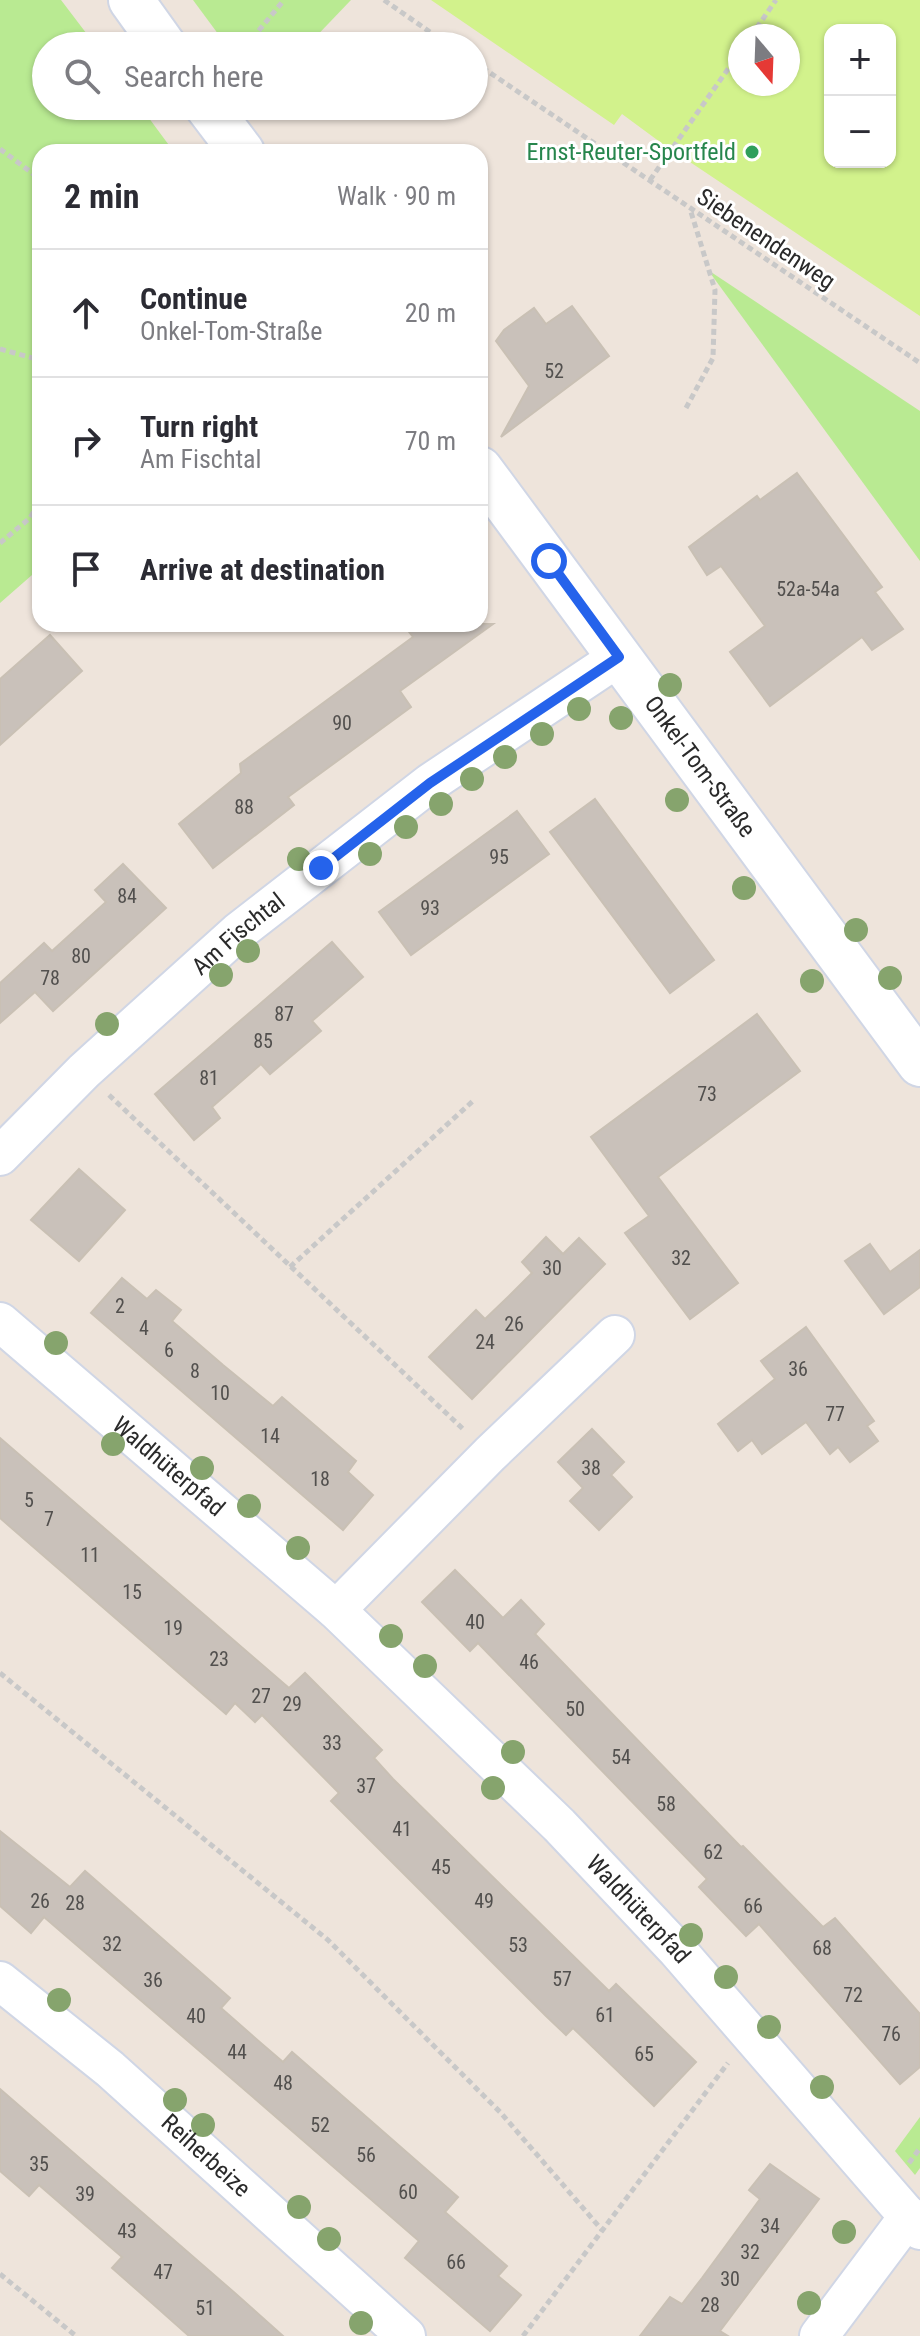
<!DOCTYPE html>
<meta charset="utf-8">
<style>
body{margin:0;font-family:"Roboto Condensed",sans-serif;background:#f2f2f3;color:#2b2b33}
.controls{position:absolute;right:24px;top:24px;display:grid;overflow:hidden;border-radius:16px;box-shadow:0 2px 6px #0004}
.controls button{width:72px;height:72px;display:grid;place-items:center;padding:0;border:0;border-bottom:2px solid #e1e1e2;background:#fff;color:#2b2b33;font:40px sans-serif}
.compass{position:absolute;left:728px;top:24px;width:72px;height:72px;border-radius:50%;background:#fff;box-shadow:0 2px 6px #0004;rotate:161deg}
.stop{position:absolute;width:24px;height:24px;margin:-18px;border:6px solid #2563eb;border-radius:50%;background:#fff}
.stop.end{background:#2563eb;border-color:#fff;box-shadow:0 2px 8px #0008}
.list{margin:0;padding:0;list-style:none}
h2{display:flex;justify-content:space-between;align-items:center;height:104px;margin:0;padding:0 32px;font-size:34px}
h2 small{font-size:26px;font-weight:400;color:#7c7c81}
.list li{display:grid;grid-template-columns:52px 1fr auto;gap:24px;align-items:center;box-sizing:border-box;height:128px;padding:0 32px;border-top:2px solid #e1e1e2}
.list b{display:block;font-size:30px;white-space:nowrap}
.list p{margin:0;font-size:26px;white-space:nowrap;color:#7c7c81}
.list em{font-size:26px;font-style:normal;color:#7c7c81}
.icon{flex:none;width:44px;height:44px;fill:none;stroke:currentColor;stroke-width:2;stroke-linecap:round;stroke-linejoin:round}
.map{position:relative;flex:none;width:920px;height:2336px;overflow:hidden}
.search{position:absolute;background:#fff;box-shadow:0 2px 6px #0004;left:32px;top:32px;width:456px;height:88px;display:flex;align-items:center;gap:20px;box-sizing:border-box;padding:0 28px;border-radius:44px;color:#7c7c81;font-size:30px}
.panel{position:absolute;background:#fff;box-shadow:0 2px 6px #0004;left:32px;top:144px;width:456px;height:488px;border-radius:24px}
.map>svg:first-child{display:block}
.green{fill:#b9ea92}
.pitch{fill:#d2f28c;fill-rule:evenodd}
.building{fill:#c9c1ba;stroke:#c9c0b4;stroke-width:2}
.lines{fill:none;stroke-linecap:round;stroke-linejoin:round}
.minor-casing{stroke:#d0d6e5;stroke-width:42}
.secondary-casing{stroke:#d0d6e5;stroke-width:48}
.path{stroke:#c8c8c8;stroke-width:5;stroke-dasharray:6 4;stroke-linecap:butt}
.minor{stroke:#fff;stroke-width:38}
.secondary{stroke:#fff;stroke-width:44}
.tree{fill:#86a46d}
.route{stroke:#2563eb;stroke-width:10}
.leisure-dot{fill:#2e9e5b;stroke:#fff;stroke-width:3}
.labels{text-anchor:middle;dominant-baseline:central;stroke-width:6;stroke-linejoin:round;paint-order:stroke}
.number-label{font-size:20px;fill:#52504e}
.leisure-label{font-size:24px;fill:#27864d;stroke:#fff;text-anchor:end}
.street-label{font-size:24px;fill:#2a2a2a;stroke:#fff}
</style>
<div class="map">
<svg width="920" height="2336" viewBox="0 0 920 2336">
<rect width="100%" height="100%" fill="#eee4db"/>
<!-- green -->
<g class="green">
<polygon points="0,0 61,0 96,46 46,46 46,106 140,106 174,152 40,152 40,568 0,603"/>
<polygon points="193,0 351,0 307,46 227,46"/>
<polygon points="708,270 920,411 920,561"/>
<polygon points="920,2117 920,2168 915,2175 895,2151"/>
</g>
<!-- pitch -->
<path class="pitch" d="M431,0H920V316L660,142L622,114L614,125ZM830,30H890V162H830ZM740,36H788V84H740Z"/>
<!-- building -->
<g class="building">
<polygon points="572,306 609,356 501,437 529,386 496,341 504,330 534,308 546,324"/>
<polygon points="797,473 882,587 875,592 903,629 872,650 862,637 770,706 730,652 765,626 721,566 707,575 689,547 757,496 760,500"/>
<polygon points="403,624 493,624 400,691 411,707 288,797 294,805 213,868 179,824 241,773 240,764 413,637"/>
<polygon points="50,635 82,671 0,745 0,679"/>
<polygon points="595,799 714,960 670,993 550,832"/>
<polygon points="517,811 549,854 411,955 379,912"/>
<polygon points="123,864 166,908 53,1011 35,992 0,1023 0,983 44,943 52,951 106,902 95,890"/>
<polygon points="332,942 363,977 312,1021 321,1031 270,1074 261,1064 212,1107 220,1118 194,1140 155,1094"/>
<polygon points="757,1014 800,1071 658,1177 738,1283 690,1319 625,1233 649,1216 591,1137"/>
<polygon points="79,1169 125,1210 79,1261 31,1220"/>
<polygon points="546,1237 563,1254 579,1238 605,1264 472,1399 429,1357 476,1310 485,1319 509,1296 532,1273 522,1262"/>
<polygon points="870,1244 890,1272 920,1250 920,1287 884,1314 845,1261"/>
<polygon points="122,1278 147,1299 156,1290 181,1310 172,1321 223,1365 273,1406 282,1397 356,1461 348,1472 373,1495 343,1530 91,1313"/>
<polygon points="806,1327 874,1421 867,1426 878,1441 850,1462 838,1447 830,1454 806,1422 762,1454 752,1440 738,1451 718,1424 775,1379 761,1361"/>
<polygon points="592,1429 624,1462 611,1475 632,1497 599,1530 570,1501 583,1488 558,1462"/>
<polygon points="0,1438 289,1688 305,1673 382,1750 374,1758 393,1779 609,1991 616,1984 696,2062 654,2106 573,2028 566,2035 546,2016 331,1801 339,1793 262,1715 255,1722 235,1703 226,1714 0,1518"/>
<polygon points="455,1570 503,1618 521,1600 544,1624 535,1634 741,1847 743,1846 823,1927 835,1918 920,2014 920,2067 900,2084 759,1924 746,1936 699,1887 707,1879 478,1643 470,1651 422,1602"/>
<polygon points="0,1831 70,1887 85,1871 230,1998 221,2008 262,2044 283,2062 292,2052 458,2197 445,2212 507,2266 498,2276 521,2295 490,2331 405,2258 419,2241 253,2097 44,1917 31,1933 0,1906"/>
<polygon points="0,2089 236,2294 283,2336 189,2336 153,2304 112,2268 122,2257 39,2185 29,2196 0,2171"/>
<polygon points="770,2164 819,2199 720,2331 728,2336 640,2336 670,2297 682,2304 702,2278 760,2199 749,2190"/>
</g>
<g class="lines">
<!-- minor casing -->
<g class="minor-casing">
<g id="minor">
<path id="s1" d="M0,1156L84,1071L238,932L430,783L619,657"/>
<path id="s2" d="M0,1322L336,1610L559,1825L677,1950L920,2230"/>
<polyline points="336,1610 490,1454 615,1335"/>
<path id="s3" d="M0,1981L110,2069L406,2336"/>
<polyline points="819,2336 909,2216"/>
</g>
</g>
<!-- secondary casing -->
<g class="secondary-casing">
<g id="secondary">
<polyline points="131,0 164,46"/>
<polyline points="207,106 242,152"/>
<path id="s4" d="M480,469L920,1064"/>
</g>
</g>
<!-- path -->
<g class="path">
<polyline points="384,0 450,46"/>
<polyline points="751,36 776,0"/>
<polyline points="246,46 284,0"/>
<polyline points="474,62 920,363"/>
<polyline points="0,149 40,179"/>
<polyline points="650,180 740,52"/>
<polyline points="0,349 40,360"/>
<polyline points="686,408 713,358 715,290 691,212"/>
<polyline points="0,543 30,518 40,501"/>
<polyline points="109,1095 463,1429"/>
<polyline points="290,1267 473,1101"/>
<polyline points="0,1673 328,1940 501,2113 602,2230"/>
<polyline points="909,2163 920,2148"/>
<polyline points="0,2274 76,2336"/>
<polyline points="523,2336 728,2063"/>
</g>
<!-- minor -->
<use href="#minor" class="minor"/>
<!-- secondary -->
<use href="#secondary" class="secondary"/>
</g>
<!-- trees -->
<g class="tree">
<circle cx="670" cy="685" r="12"/>
<circle cx="579" cy="709" r="12"/>
<circle cx="621" cy="718" r="12"/>
<circle cx="542" cy="734" r="12"/>
<circle cx="505" cy="757" r="12"/>
<circle cx="472" cy="779" r="12"/>
<circle cx="677" cy="800" r="12"/>
<circle cx="441" cy="804" r="12"/>
<circle cx="406" cy="827" r="12"/>
<circle cx="370" cy="854" r="12"/>
<circle cx="299" cy="859" r="12"/>
<circle cx="744" cy="888" r="12"/>
<circle cx="856" cy="930" r="12"/>
<circle cx="248" cy="951" r="12"/>
<circle cx="221" cy="975" r="12"/>
<circle cx="890" cy="978" r="12"/>
<circle cx="812" cy="981" r="12"/>
<circle cx="107" cy="1024" r="12"/>
<circle cx="56" cy="1343" r="12"/>
<circle cx="113" cy="1444" r="12"/>
<circle cx="202" cy="1468" r="12"/>
<circle cx="249" cy="1506" r="12"/>
<circle cx="298" cy="1548" r="12"/>
<circle cx="391" cy="1636" r="12"/>
<circle cx="425" cy="1666" r="12"/>
<circle cx="513" cy="1752" r="12"/>
<circle cx="493" cy="1788" r="12"/>
<circle cx="691" cy="1935" r="12"/>
<circle cx="726" cy="1977" r="12"/>
<circle cx="59" cy="2000" r="12"/>
<circle cx="769" cy="2027" r="12"/>
<circle cx="822" cy="2087" r="12"/>
<circle cx="175" cy="2100" r="12"/>
<circle cx="203" cy="2125" r="12"/>
<circle cx="299" cy="2207" r="12"/>
<circle cx="844" cy="2232" r="12"/>
<circle cx="329" cy="2239" r="12"/>
<circle cx="809" cy="2303" r="12"/>
<circle cx="361" cy="2323" r="12"/>
</g>
<g class="lines">
<!-- route -->
<polyline class="route" points="321,868 430,783 619,657 549,561"/>
</g>
<!-- markers -->
<circle class="leisure-dot" cx="752" cy="152" r="8"/>
<g class="labels">
<!-- number labels -->
<g class="number-label">
<text x="554" y="371">52</text>
<text x="808" y="589">52a-54a</text>
<text x="342" y="723">90</text>
<text x="244" y="807">88</text>
<text x="499" y="857">95</text>
<text x="127" y="896">84</text>
<text x="430" y="908">93</text>
<text x="81" y="956">80</text>
<text x="50" y="978">78</text>
<text x="284" y="1014">87</text>
<text x="263" y="1041">85</text>
<text x="209" y="1078">81</text>
<text x="707" y="1094">73</text>
<text x="681" y="1258">32</text>
<text x="552" y="1268">30</text>
<text x="120" y="1306">2</text>
<text x="514" y="1324">26</text>
<text x="144" y="1328">4</text>
<text x="485" y="1342">24</text>
<text x="169" y="1350">6</text>
<text x="798" y="1369">36</text>
<text x="195" y="1371">8</text>
<text x="220" y="1393">10</text>
<text x="835" y="1414">77</text>
<text x="270" y="1436">14</text>
<text x="591" y="1468">38</text>
<text x="320" y="1479">18</text>
<text x="29" y="1500">5</text>
<text x="49" y="1519">7</text>
<text x="90" y="1555">11</text>
<text x="132" y="1592">15</text>
<text x="475" y="1622">40</text>
<text x="173" y="1628">19</text>
<text x="219" y="1659">23</text>
<text x="529" y="1662">46</text>
<text x="261" y="1696">27</text>
<text x="292" y="1704">29</text>
<text x="575" y="1709">50</text>
<text x="332" y="1743">33</text>
<text x="621" y="1757">54</text>
<text x="366" y="1786">37</text>
<text x="666" y="1804">58</text>
<text x="402" y="1829">41</text>
<text x="713" y="1852">62</text>
<text x="441" y="1867">45</text>
<text x="40" y="1901">26</text>
<text x="484" y="1901">49</text>
<text x="75" y="1903">28</text>
<text x="753" y="1906">66</text>
<text x="112" y="1944">32</text>
<text x="518" y="1945">53</text>
<text x="822" y="1948">68</text>
<text x="562" y="1979">57</text>
<text x="153" y="1980">36</text>
<text x="853" y="1995">72</text>
<text x="605" y="2015">61</text>
<text x="196" y="2016">40</text>
<text x="891" y="2034">76</text>
<text x="237" y="2052">44</text>
<text x="644" y="2054">65</text>
<text x="283" y="2083">48</text>
<text x="320" y="2125">52</text>
<text x="366" y="2155">56</text>
<text x="39" y="2164">35</text>
<text x="408" y="2192">60</text>
<text x="85" y="2194">39</text>
<text x="770" y="2226">34</text>
<text x="127" y="2231">43</text>
<text x="750" y="2252">32</text>
<text x="456" y="2262">66</text>
<text x="163" y="2272">47</text>
<text x="730" y="2279">30</text>
<text x="710" y="2305">28</text>
<text x="205" y="2308">51</text>
</g>
<!-- leisure labels -->
<g class="leisure-label">
<text x="736" y="152">Ernst-Reuter-Sportfeld</text>
</g>
<!-- street labels -->
<g class="street-label">
<text transform="translate(766 239) rotate(34)">Siebenendenweg</text>
<text stroke="none"><textPath href="#s4" startOffset="370">Onkel-Tom-Straße</textPath></text>
<text stroke="none"><textPath href="#s1" startOffset="326">Am Fischtal</textPath></text>
<text stroke="none"><textPath href="#s2" startOffset="222">Waldhüterpfad</textPath></text>
<text stroke="none"><textPath href="#s2" startOffset="868">Waldhüterpfad</textPath></text>
<text stroke="none"><textPath href="#s3" startOffset="270">Reiherbeize</textPath></text>
</g>
</g>
</svg>
<div class="controls">
<button>+</button>
<button>−</button>
</div>
<svg class="compass" viewBox="-18 -18 36 36"><path d="M0-13l5 13h-10z" fill="#e53935"/><path d="M0 13l5-13h-10z" fill="#7c7c81"/></svg>
<div class="stop" style="left:549px;top:561px"></div>
<div class="stop end" style="left:321px;top:868px"></div>
<div class="search"><svg class="icon" aria-label="search" viewBox="0 0 24 24"><circle cx="10" cy="10" r="6"/><path d="M15 15l6 6"/></svg>Search here</div>
<section class="panel">
<h2>2 min<small>Walk · 90 m</small></h2>
<ul class="list">
<li><svg class="icon" aria-label="ahead" viewBox="0 0 24 24"><path d="M12 20V5M6 11l6-6 6 6"/></svg><div><b>Continue</b><p>Onkel-Tom-Straße</p></div><em>20 m</em></li>
<li><svg class="icon" aria-label="right" viewBox="0 0 24 24"><path d="M7 20v-9h11M14 6l5 5-5 5"/></svg><div><b>Turn right</b><p>Am Fischtal</p></div><em>70 m</em></li>
<li><svg class="icon" aria-label="arrive" viewBox="0 0 24 24"><path d="M6 21V4h12l-3 4 3 4H6"/></svg><div><b>Arrive at destination</b></div></li>
</ul>
</section>
</div>
